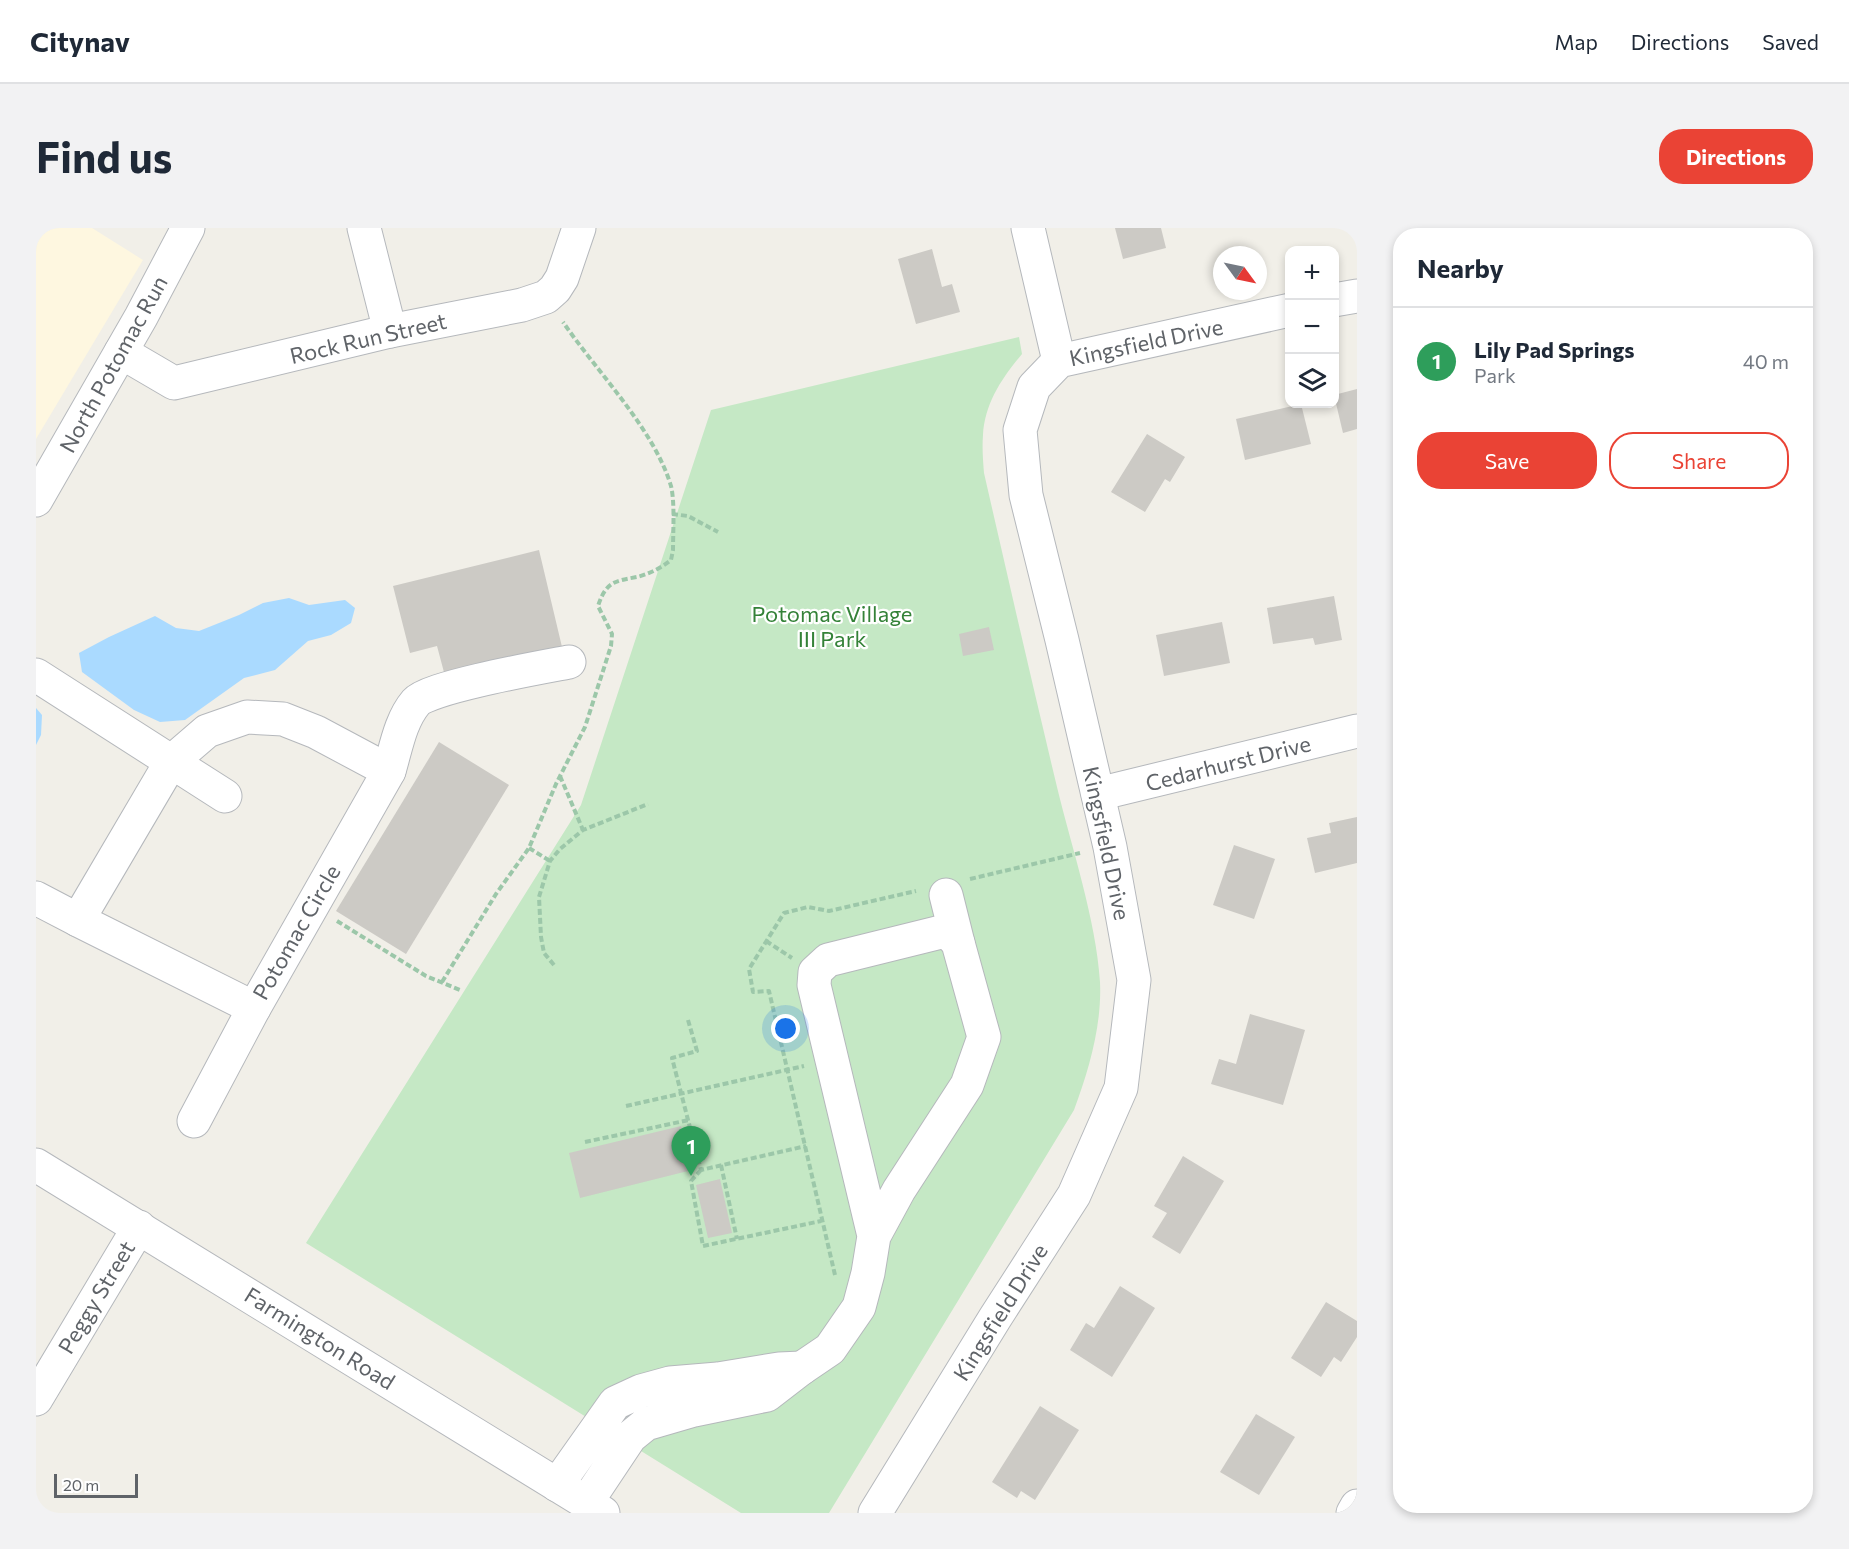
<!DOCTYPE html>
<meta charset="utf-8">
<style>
body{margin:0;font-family:Commissioner,sans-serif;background:#f2f2f3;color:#1f2937}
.controls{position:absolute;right:18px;top:18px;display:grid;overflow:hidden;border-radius:12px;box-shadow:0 3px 9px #0003}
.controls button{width:54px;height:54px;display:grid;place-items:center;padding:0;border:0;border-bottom:2px solid #e0e1e3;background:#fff;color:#1f2937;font:30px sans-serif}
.compass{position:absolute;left:1177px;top:18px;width:54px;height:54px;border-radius:50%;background:#fff;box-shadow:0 3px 9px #0003;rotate:123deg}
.scale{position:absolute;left:18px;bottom:15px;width:84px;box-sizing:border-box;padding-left:6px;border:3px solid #5f6368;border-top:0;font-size:16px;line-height:21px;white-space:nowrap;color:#5f6368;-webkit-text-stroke:4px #fff;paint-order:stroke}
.you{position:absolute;left:750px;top:801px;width:21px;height:21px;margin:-15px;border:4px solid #fff;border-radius:50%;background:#1a73e8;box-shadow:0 0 0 9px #1a73e833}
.badge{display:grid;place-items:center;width:39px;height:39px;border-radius:50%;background:#ea4335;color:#fff;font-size:20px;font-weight:700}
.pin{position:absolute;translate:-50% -50px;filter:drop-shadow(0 2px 3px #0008)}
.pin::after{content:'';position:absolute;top:32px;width:21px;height:18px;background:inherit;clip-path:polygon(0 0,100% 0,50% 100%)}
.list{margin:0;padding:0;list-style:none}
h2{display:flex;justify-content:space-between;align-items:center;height:78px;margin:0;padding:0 24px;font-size:26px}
h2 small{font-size:20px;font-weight:400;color:#747a83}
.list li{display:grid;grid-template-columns:39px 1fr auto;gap:18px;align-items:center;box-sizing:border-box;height:108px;padding:0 24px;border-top:2px solid #e0e1e3}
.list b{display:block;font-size:22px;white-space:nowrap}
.list p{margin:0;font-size:20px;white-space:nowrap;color:#747a83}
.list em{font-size:20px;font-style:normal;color:#747a83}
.actions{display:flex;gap:12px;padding:18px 24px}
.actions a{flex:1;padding:14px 0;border:2px solid #ea4335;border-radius:24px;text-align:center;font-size:21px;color:#ea4335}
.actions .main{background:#ea4335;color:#fff}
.icon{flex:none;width:33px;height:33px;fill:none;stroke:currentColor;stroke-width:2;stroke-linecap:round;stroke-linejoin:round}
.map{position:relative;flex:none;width:1321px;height:1285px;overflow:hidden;border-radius:24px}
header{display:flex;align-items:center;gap:36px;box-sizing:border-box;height:84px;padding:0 30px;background:#fff;border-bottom:2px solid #e0e1e3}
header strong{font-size:28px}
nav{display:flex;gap:33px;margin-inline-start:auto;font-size:21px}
.intro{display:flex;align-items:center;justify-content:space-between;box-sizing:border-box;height:144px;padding:0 36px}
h1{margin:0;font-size:42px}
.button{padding:15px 27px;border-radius:24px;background:#ea4335;color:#fff;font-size:21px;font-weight:700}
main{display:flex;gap:36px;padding:0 36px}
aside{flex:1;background:#fff;border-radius:24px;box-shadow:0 3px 9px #0003}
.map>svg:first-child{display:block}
.commercial{fill:#fef7e0}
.green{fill:#c5e8c5}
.water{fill:#aadaff}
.building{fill:#cccac5}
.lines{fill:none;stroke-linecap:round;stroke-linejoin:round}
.minor-casing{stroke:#b5b8bc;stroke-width:35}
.path{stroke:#9cc7a9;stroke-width:4;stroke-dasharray:6 3;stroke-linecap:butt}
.minor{stroke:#fff;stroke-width:33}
.labels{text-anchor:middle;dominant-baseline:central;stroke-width:4.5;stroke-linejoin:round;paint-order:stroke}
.street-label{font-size:22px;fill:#5f6368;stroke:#fff}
.park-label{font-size:22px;fill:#348238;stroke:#fff}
</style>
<header>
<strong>Citynav</strong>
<nav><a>Map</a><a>Directions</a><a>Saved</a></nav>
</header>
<div class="intro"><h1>Find us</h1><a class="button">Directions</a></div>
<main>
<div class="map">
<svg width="1321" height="1285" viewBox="0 0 1321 1285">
<rect width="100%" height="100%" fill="#f1efe8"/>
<!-- commercial -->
<polygon class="commercial" points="0,0 56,0 107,32 0,211"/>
<!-- green -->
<path class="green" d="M983,109L986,126C966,150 949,175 947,207C946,219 947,233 948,245C972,350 996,455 1021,559C1036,621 1060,692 1064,754C1066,797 1053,842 1038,882L793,1285H705L270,1015L545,577L675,182Z"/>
<!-- water -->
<g class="water">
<polygon points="253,370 273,377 309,372 319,380 315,395 295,407 272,413 239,442 208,450 149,492 124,494 98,482 46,444 43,425 73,409 119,388 140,400 163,403 203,387 227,375"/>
<polygon points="0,480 6,487 5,507 0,517"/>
</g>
<!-- building -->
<g class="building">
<polygon points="1079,0 1125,0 1130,20 1087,31"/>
<polygon points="896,21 906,59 916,56 924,84 880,96 862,31"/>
<polygon points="1321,161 1321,201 1307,205 1298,167"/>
<polygon points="1265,176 1275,216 1209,232 1200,191"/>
<polygon points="1111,206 1149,229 1134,254 1129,251 1109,284 1075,264"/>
<polygon points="503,322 526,419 409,448 401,418 374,425 357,358"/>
<polygon points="1298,368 1306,412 1279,417 1277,410 1237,416 1231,380"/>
<polygon points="1186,394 1194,435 1128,448 1120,407"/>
<polygon points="953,399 958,422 927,428 923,406"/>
<polygon points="403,514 473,557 370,726 300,683"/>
<polygon points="1321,589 1321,635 1279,645 1271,610 1295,605 1293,595"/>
<polygon points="1198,617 1239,631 1218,691 1177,677"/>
<polygon points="1214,786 1269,802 1247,877 1175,856 1183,831 1200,836"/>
<polygon points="645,898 656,942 544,970 533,925"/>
<polygon points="1147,928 1188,953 1144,1026 1116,1009 1131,985 1118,978"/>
<polygon points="684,951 696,1005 672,1010 660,957"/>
<polygon points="1084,1058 1119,1080 1076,1149 1034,1122 1050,1095 1058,1100"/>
<polygon points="1290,1074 1321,1093 1321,1109 1305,1134 1298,1129 1285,1149 1255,1130"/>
<polygon points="1004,1178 1043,1202 999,1272 985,1263 981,1270 956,1254"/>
<polygon points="1220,1186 1259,1209 1223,1267 1184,1244"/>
</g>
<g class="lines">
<!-- minor casing -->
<g class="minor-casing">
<g id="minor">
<polyline points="328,0 354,103"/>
<polyline points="992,0 1023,133"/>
<polyline points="1298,72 1321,68"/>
<polyline points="85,124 138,155 354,103 486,77 510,69 519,61 526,50 543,0"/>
<polyline points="0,272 105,89 152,0"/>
<polyline points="0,447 189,568"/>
<polygon points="211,489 247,491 280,504 353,543 218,780 42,692 135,534 171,503"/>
<path d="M353,543C360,520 364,493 380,474C393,459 507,439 533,434"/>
<polyline points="1062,566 1321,503"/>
<polyline points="910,667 922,715"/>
<polyline points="0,670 42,692"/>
<polyline points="158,893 218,780"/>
<polyline points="0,937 567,1285"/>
<polyline points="766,1140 794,1121 823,1079 832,1045 838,1008 863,962 931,857 948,809 922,715 913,705 905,704 792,732 779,744 778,757 838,1008"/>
<polyline points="0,1171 103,999"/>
<polyline points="521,1257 579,1175 605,1163 634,1155 682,1151 743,1141 766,1140 731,1167 658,1182 610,1196 594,1209 550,1275"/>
<polyline points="839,1285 959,1090 1038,967 1085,860 1098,752 1074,619 1026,412 990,267 984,202 998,159 1023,133 1254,82"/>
<polyline points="1317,1285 1321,1278"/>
</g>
</g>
<!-- path -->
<g class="path">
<polyline points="636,286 652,288 682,304"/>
<polyline points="524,548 547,602"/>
<polyline points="493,620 514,633"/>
<polyline points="934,651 1044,625"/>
<polyline points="301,693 390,748 424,762"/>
<polyline points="730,713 756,730"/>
<polyline points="518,737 508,725 505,709 503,669 514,633 524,621 547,602 612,576"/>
<path d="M406,754L460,666L493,620L520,556L549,499L575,418L576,406L562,378C570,354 578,353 601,349C613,346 625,340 635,332L637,322C637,305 639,274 635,258C618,201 561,144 527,94"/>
<polyline points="652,792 661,823 636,830 665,942 770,918"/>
<polyline points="590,878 768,838"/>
<polyline points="549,914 653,892"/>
<polyline points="685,937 701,1011"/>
<polyline points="665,942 655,953 667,1018 785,993"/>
<polyline points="799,1047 733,763 717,764 713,741 748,685 772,679 793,683 880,663"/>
</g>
<!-- minor -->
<use href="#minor" class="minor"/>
</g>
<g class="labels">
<!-- street labels -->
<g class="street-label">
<text transform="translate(332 110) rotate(-13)">Rock Run Street</text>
<text transform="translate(1110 114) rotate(-12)">Kingsfield Drive</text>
<text transform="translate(77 136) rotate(-61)">North Potomac Run</text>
<text transform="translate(1192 535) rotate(-14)">Cedarhurst Drive</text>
<text transform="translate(1071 615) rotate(78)">Kingsfield Drive</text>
<text transform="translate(260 704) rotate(-60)">Potomac Circle</text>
<text transform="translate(60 1069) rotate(-59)">Peggy Street</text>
<text transform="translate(964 1084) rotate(-58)">Kingsfield Drive</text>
<text transform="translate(284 1110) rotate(32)">Farmington Road</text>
</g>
<!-- park labels -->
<g class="park-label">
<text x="796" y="385">Potomac Village<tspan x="796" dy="25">III Park</tspan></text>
</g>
</g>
</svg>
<div class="controls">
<button>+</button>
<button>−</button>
<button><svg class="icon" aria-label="layers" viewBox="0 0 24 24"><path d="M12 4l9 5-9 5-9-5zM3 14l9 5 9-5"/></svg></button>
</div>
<svg class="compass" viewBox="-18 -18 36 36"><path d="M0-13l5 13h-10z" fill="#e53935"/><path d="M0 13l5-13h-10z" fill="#747a83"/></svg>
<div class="scale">20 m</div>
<div class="you"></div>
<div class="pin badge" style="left:655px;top:948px;background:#2e9e5b">1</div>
</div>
<aside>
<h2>Nearby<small></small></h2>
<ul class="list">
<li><span class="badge" style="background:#2e9e5b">1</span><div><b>Lily Pad Springs</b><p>Park</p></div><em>40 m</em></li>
</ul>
<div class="actions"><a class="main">Save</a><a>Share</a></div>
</aside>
</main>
